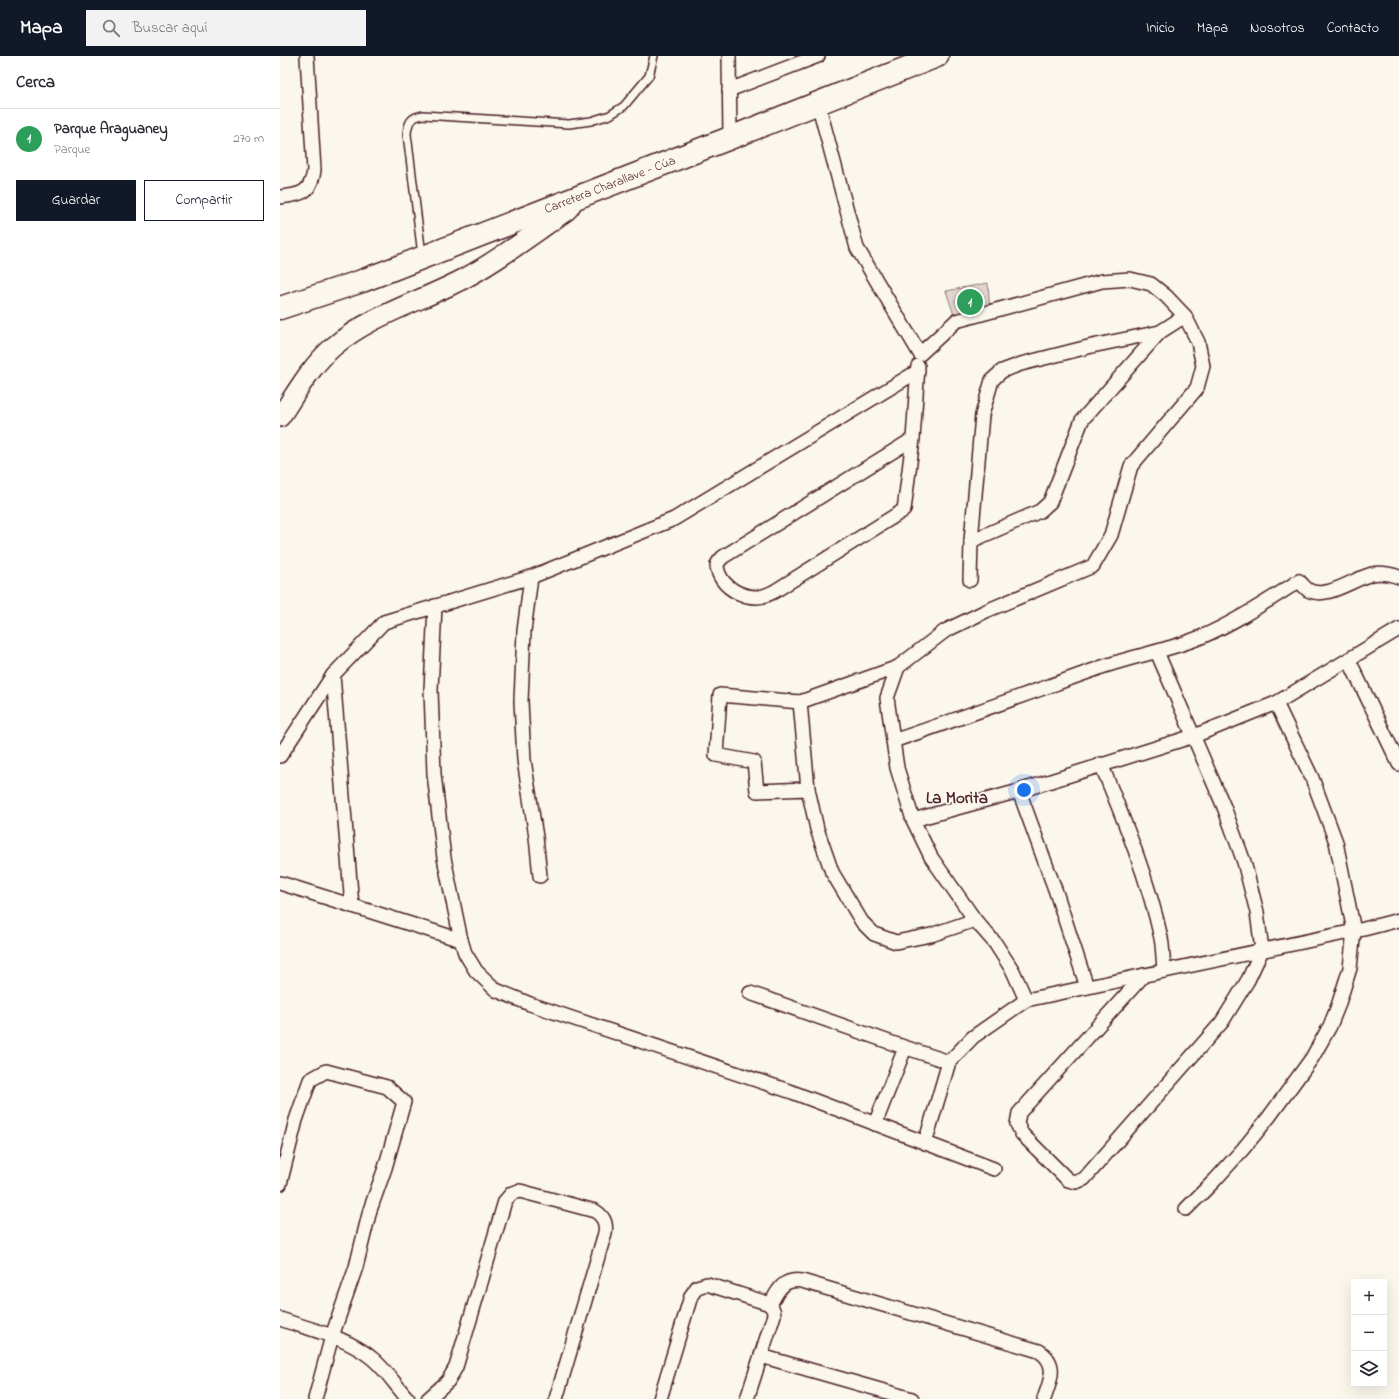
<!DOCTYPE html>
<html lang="es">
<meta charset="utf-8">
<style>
body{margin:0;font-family:"Indie Flower",sans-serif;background:#f2f2f3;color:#2b2b33}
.controls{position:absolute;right:12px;bottom:12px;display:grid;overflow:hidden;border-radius:0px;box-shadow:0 4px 16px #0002}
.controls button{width:36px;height:36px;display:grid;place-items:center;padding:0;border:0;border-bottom:1px solid #e1e1e2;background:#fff;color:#2b2b33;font:20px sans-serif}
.you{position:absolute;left:744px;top:734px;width:14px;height:14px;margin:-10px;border:3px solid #fff;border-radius:50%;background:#1a73e8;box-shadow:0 0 0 6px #1a73e833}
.badge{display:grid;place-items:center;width:26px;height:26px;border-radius:50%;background:#111827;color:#fff;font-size:13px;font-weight:700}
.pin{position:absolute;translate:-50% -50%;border:2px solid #fff;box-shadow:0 1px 4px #0006}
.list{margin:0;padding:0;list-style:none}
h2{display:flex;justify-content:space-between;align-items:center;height:52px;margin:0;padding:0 16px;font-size:17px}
h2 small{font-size:13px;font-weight:400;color:#7c7c81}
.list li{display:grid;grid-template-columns:26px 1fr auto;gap:12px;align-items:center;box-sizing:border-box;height:60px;padding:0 16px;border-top:1px solid #e1e1e2}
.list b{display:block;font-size:15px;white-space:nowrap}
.list p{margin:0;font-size:13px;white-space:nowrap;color:#7c7c81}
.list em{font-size:13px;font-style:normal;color:#7c7c81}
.actions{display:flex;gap:8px;padding:12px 16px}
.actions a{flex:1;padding:9px 0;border:1px solid #111827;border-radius:0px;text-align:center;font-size:14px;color:#111827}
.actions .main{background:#111827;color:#fff}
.icon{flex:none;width:22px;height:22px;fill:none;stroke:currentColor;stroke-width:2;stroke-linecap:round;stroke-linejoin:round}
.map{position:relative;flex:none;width:1119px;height:1343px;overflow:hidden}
header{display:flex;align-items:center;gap:24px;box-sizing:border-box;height:56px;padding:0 20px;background:#111827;color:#fff}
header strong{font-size:19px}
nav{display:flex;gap:22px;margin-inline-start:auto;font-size:14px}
.search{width:280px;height:36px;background:#f2f2f3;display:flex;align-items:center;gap:10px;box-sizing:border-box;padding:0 14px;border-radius:0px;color:#7c7c81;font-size:15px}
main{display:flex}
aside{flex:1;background:#fff}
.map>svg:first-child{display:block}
.grass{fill:url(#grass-tufts);stroke:#967b7e}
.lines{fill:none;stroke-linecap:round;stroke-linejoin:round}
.lane-casing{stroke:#4a1f2b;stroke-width:10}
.street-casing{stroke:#4a1f2b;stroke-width:16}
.secondary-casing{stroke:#4a1f2b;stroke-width:22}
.highway-casing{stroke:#4a1f2b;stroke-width:25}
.lane{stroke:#fbf7ec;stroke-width:7}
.street{stroke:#fbf7ec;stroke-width:13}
.secondary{stroke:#fbf7ec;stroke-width:19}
.highway{stroke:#fbf7ec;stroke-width:22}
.labels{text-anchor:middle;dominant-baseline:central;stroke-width:3.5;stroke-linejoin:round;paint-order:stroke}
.street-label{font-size:13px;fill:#4a1f2b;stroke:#fbf7ec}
.district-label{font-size:17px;font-weight:bold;fill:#4a1f2b;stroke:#fbf7ec}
</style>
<header>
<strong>Mapa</strong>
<div class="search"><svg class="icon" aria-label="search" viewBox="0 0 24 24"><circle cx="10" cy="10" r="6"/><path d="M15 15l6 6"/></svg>Buscar aquí</div>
<nav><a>Inicio</a><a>Mapa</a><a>Nosotros</a><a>Contacto</a></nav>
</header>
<main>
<aside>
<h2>Cerca<small></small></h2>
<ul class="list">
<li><span class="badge" style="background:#2e9e5b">1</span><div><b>Parque Araguaney</b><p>Parque</p></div><em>270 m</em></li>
</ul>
<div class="actions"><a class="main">Guardar</a><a>Compartir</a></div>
</aside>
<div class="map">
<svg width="1119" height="1343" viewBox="0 0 1119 1343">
<defs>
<pattern id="grass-tufts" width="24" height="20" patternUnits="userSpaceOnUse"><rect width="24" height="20" fill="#e2d7d0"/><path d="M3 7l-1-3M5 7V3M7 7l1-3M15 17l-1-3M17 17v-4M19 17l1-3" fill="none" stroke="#c3b8b3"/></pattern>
</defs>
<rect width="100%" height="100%" fill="#fbf7ec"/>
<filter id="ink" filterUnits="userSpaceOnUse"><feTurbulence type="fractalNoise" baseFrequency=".025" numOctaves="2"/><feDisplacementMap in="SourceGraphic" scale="8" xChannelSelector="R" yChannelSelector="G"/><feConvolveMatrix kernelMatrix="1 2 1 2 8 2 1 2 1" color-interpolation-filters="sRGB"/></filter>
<g filter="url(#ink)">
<!-- grass -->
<polygon class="grass" points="708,227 710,256 676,265 666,235"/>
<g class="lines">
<!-- lane casing -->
<g class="lane-casing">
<path id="lane" d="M142,199L127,78C128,66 131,61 143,59L289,68L311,65L330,59L344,50L369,20L374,0"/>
</g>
<!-- street casing -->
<g class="street-casing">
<g id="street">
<polyline points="449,0 450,82"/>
<polyline points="449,34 538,0"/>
<polyline points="538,47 577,192 640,298 676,265 822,225 850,223 871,228 886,240 905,260 918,286 923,310 917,332 851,410 831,479 813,510 706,555 665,575 618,611 520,646 440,639 436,699 474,706 477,735 528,733 537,773 552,816 582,866 594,878 616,886 651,879 695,864"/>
<path d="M0,141C21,139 31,137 34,114L27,0"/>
<path d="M633,383L443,501C441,503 438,506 437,509C437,511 438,515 439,518C445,532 461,541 477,541C484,541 489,538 495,535L624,454L633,383L638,310"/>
<polyline points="691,485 760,455 770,446 802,364 880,276"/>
<polyline points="251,521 244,575 241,645 244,704 256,781 260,820"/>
<polyline points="690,524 691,485 702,359 712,324 722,315 741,308 812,290 880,276 905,260"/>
<polyline points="155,550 151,634 154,718 164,802 181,884"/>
<polyline points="1069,604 1119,708"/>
<polyline points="618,611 607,642 617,712 633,764 651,801 695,864 715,887 733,915 746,944"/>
<polyline points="53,619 72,850"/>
<polyline points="520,646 528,733"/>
<path d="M613,685C684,661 755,635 825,610C857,599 890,594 921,581C956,566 987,545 1019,525C1022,528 1025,532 1028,534C1047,544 1073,523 1092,518C1102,516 1110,518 1119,521"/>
<polyline points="0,700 53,619 104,566 251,521 394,463 638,315"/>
<path d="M821,708C844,764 868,822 881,882C883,892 883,904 884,915"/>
<polyline points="739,735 776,836 807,931"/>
<polyline points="633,764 739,735 914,680 996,647 1119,573"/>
<polyline points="0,827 181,884 185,897 196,915 216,934 250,948 512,1036 714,1113"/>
<polyline points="864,919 739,1057 737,1068 742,1078 788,1124 796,1126 804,1123 942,966 968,924 982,894 977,856 964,806 944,751 877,596"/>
<polyline points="470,937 612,987 669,1006"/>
<polyline points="595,1068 625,992"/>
<polyline points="645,1087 669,1006 693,981 746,944 1084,873 1119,864"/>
<polyline points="0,1128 16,1064 30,1024 46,1015 107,1031 124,1046 105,1112 90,1154 76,1211 52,1280 35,1343"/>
<polyline points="906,1153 935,1124 963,1093 989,1061 1032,1002 1050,970 1058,950 1070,912 1074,875 1056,786 1032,722 996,647"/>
<path d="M490,1249C498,1234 503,1222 522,1225L759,1295C779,1308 770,1325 764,1343"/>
<path d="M0,1263C32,1274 67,1281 93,1303C106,1314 117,1331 128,1343"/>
<polyline points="481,1300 632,1343"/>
<path d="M148,1343L168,1325L176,1311L225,1145L232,1137L240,1135L315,1155C323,1160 327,1167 325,1177L276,1343"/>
<path d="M380,1343L411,1240L417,1231L427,1228L487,1247C492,1250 494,1253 494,1259L467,1343"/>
</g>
</g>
<!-- secondary casing -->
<g class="secondary-casing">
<path id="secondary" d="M0,361C16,337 31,310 53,291C92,258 143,245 187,221C222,202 253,178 286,155L289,152L295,142"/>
</g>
<!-- highway casing -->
<g class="highway-casing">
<polyline id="highway" points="0,252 82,225 450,82 657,0"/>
</g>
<!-- lane -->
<use href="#lane" class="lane"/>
<!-- street -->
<use href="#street" class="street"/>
<!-- secondary -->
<use href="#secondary" class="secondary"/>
<!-- highway -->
<use href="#highway" class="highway"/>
</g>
</g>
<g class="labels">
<!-- street labels -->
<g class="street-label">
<text transform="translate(330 129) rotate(-21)">Carretera Charallave - Cúa</text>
</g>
<!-- district labels -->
<g class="district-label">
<text x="677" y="742">La Morita</text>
</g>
</g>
</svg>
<div class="controls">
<button>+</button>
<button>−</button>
<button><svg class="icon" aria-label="layers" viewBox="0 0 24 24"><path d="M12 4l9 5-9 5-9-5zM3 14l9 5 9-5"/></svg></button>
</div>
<div class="you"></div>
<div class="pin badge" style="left:690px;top:246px;background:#2e9e5b">1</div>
</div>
</main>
